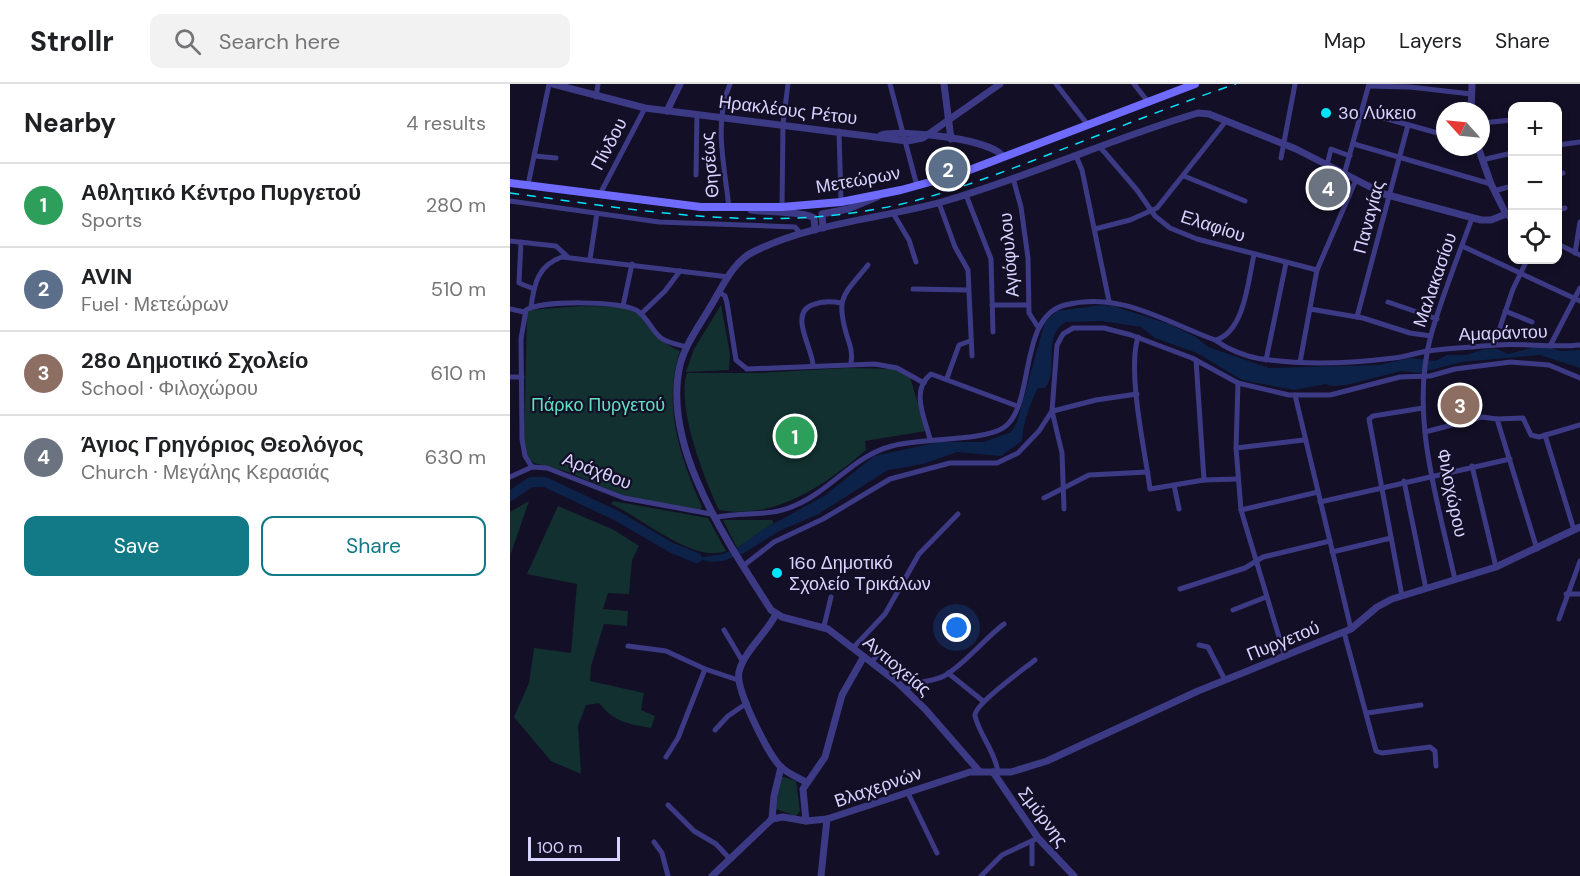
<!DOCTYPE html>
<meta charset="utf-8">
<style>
body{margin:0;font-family:"DM Sans",sans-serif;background:#f2f2f2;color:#202124}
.controls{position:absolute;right:18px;top:18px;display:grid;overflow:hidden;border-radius:12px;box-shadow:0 3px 9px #0003}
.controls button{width:54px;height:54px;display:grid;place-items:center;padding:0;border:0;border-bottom:2px solid #e0e0e0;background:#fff;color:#202124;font:30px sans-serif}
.compass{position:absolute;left:926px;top:18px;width:54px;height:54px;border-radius:50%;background:#fff;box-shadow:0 3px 9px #0003;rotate:297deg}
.scale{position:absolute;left:18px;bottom:15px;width:92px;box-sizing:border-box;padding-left:6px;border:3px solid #d9d4ff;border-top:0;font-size:16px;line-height:21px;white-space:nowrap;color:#d9d4ff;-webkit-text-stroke:4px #130f26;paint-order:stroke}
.you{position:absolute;left:447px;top:544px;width:21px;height:21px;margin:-15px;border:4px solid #fff;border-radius:50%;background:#1a73e8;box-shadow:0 0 0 9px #1a73e833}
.badge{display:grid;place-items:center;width:39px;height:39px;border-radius:50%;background:#127987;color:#fff;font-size:20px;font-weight:700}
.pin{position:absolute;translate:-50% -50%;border:3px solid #fff;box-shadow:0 2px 6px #0006}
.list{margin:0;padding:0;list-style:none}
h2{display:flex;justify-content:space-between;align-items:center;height:78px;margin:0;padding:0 24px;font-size:26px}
h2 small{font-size:20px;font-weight:400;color:#757577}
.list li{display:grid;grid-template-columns:39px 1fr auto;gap:18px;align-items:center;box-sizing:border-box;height:84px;padding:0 24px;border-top:2px solid #e0e0e0}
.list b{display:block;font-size:22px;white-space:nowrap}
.list p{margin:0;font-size:20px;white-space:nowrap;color:#757577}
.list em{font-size:20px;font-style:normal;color:#757577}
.actions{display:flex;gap:12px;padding:18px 24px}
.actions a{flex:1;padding:14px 0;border:2px solid #127987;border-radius:12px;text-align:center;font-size:21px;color:#127987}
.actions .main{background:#127987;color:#fff}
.icon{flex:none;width:33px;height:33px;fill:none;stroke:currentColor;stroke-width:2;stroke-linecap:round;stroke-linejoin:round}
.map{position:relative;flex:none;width:1070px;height:792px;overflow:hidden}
header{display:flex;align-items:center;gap:36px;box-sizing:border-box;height:84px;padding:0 30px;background:#fff;border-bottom:2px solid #e0e0e0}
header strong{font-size:28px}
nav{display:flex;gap:33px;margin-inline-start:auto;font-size:21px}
.search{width:420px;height:54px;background:#f2f2f2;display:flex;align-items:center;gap:15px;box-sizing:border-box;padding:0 21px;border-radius:12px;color:#757577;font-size:22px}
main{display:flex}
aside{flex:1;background:#fff}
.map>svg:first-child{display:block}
.green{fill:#12302f}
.water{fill:#0c2248}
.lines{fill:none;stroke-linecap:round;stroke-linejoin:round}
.river{stroke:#0c2248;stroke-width:10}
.minor{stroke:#3d3a85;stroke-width:5}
.tertiary{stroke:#3d3a85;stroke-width:7}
.secondary{stroke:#6f6bff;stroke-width:8}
.rail{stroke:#00e5ff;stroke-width:1.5;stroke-dasharray:9 8;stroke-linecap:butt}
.poi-dot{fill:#00e5ff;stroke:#130f26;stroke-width:2}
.labels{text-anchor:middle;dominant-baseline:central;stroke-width:4.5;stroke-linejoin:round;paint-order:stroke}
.street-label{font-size:18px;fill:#d9d4ff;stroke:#130f26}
.poi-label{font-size:18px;fill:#d9d4ff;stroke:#130f26;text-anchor:start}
.park-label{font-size:18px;fill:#5fe0c0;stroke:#130f26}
</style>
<header>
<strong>Strollr</strong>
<div class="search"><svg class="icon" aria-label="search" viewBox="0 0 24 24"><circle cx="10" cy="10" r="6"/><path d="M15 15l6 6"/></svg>Search here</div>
<nav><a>Map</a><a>Layers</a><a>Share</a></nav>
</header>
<main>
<aside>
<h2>Nearby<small>4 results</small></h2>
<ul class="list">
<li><span class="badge" style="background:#2e9e5b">1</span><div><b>Αθλητικό Κέντρο Πυργετού</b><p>Sports</p></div><em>280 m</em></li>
<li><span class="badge" style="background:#5c6f8a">2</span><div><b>AVIN</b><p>Fuel · Μετεώρων</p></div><em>510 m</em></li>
<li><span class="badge" style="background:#8d6e63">3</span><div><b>28ο Δημοτικό Σχολείο</b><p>School · Φιλοχώρου</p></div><em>610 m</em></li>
<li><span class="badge" style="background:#6b7280">4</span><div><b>Άγιος Γρηγόριος Θεολόγος</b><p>Church · Μεγάλης Κερασιάς</p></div><em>630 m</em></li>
</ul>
<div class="actions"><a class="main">Save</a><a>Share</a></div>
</aside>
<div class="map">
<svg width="1070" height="792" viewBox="0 0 1070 792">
<rect width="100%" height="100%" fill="#130f26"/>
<!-- green -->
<g class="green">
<polygon points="211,221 220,270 219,286 176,288 184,265"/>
<path d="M72,222C89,223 113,220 128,230C146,241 142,255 170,267C152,320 170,373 192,423L190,426L120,414L55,387L24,379L17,373L14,357L17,228L20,226Z"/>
<path d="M337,284L385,285L400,293L416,347L355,357L356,366C315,401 266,436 209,426C194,394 166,322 177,289H247Z"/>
<polygon points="19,417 0,472 0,428"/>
<path d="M103,417L198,434L216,467C184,480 131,433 101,420Z"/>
<path d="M48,422L104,446L129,462L122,476L119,510L98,509L93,525L118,527L117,542L94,540L81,582L80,597L134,609L131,626L145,632L141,644C118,640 104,638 89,619L76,621L68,642L71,690L41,677L4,633L19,599L24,564L61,569L67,500L17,490Z"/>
<polygon points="213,436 262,436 264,439 227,464"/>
<polygon points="270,692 286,697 290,727 286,732 266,725"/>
</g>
<!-- water -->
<path class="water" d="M591,221L603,222L659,240L686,253L698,263L759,284L868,281L901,274L925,277L937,271H956L975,265H987L998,270L1032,261L1050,267L1070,266V284L1030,271L952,278L909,289L891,287L837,301L821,302L816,300L784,306L732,296L687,269L645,254L631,243L591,237L556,238C531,251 550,286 535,304H528C520,320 513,339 512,357L491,372L447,368L413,380L378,386L307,431L271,446L234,469L213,477L200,478L187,474L213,470L227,464L252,446L314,412L364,372L429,358H474L501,348L507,338L535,238L547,227Z"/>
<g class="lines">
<!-- river -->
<polyline class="river" points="0,412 21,398 35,398 107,432 162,464 187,474"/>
<!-- minor -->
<g class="minor">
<polyline points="380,0 407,102"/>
<polyline points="546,0 578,41"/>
<polyline points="624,0 639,19"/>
<polyline points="859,2 900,3 961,10"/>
<polyline points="86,13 88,0"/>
<polyline points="852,28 935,51"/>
<polyline points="971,39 1002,36"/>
<polyline points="329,47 331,118"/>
<polyline points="844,60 981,100"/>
<polyline points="1048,61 1070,58"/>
<polyline points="590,63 627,106 645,132 660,144 687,155 807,186"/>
<polyline points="25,72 46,74"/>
<polyline points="566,72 572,86 599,217"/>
<polyline points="771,74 785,0"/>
<polyline points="972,76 1002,69"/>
<polyline points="817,81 821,65 840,72"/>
<polyline points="186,91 187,30"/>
<polyline points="834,91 859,0"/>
<polyline points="1048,91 1053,89"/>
<polyline points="674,92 735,117"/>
<polyline points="503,94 511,123 518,174 519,229 528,243"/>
<polyline points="18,101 39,0"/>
<polyline points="984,107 1002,102"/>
<polyline points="90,110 135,24"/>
<polyline points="456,111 481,175 483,248"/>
<polyline points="0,117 149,138 285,143 291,150"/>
<polyline points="429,119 445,163 458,186 462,272"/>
<polyline points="272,123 273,40 278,0"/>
<path d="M219,124C215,84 203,38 220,0"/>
<polyline points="1048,126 1055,124"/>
<polyline points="383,129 399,156 406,178"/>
<polyline points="996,130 1002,137"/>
<polyline points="585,145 620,136 647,124 716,37"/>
<polyline points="0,157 46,162 58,173"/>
<polyline points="11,158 9,199 24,205"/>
<polyline points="1048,160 1070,171"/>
<polyline points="952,162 1070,217"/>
<polyline points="1065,169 1070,138"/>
<polyline points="80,175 87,129"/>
<polyline points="403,205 458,206"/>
<polyline points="209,208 215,212 217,219 226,276 237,285 365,280 387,284 414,299"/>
<polyline points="878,218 927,235"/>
<polyline points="482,221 518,221"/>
<polyline points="113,222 122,180"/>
<path d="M21,223C24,200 28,181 52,173L219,193"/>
<polyline points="0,225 14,228"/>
<polyline points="800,225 853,234 900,249 921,252"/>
<polyline points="995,227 1022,238"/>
<polyline points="131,230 155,207 170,187"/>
<polyline points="847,233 898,41"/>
<path d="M628,253C617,289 635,366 640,405L694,396L728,395"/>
<path d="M706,256C735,247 738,196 744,171"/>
<polyline points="984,261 1003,205 1017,176"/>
<polyline points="1040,262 1070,204"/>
<polyline points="686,276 694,396"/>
<polyline points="756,276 776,179"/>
<polyline points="790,278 807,186 845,98"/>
<path d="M341,279C343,269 340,261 337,252C325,212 334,211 358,181"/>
<path d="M303,281C302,263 279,230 302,221C312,217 321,217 331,219"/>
<polyline points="0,293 12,293"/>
<polyline points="437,294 449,261 460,257"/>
<polyline points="728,299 726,364 731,426 775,573"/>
<polyline points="785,311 841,545"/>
<polyline points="542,327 552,369 554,425"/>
<polyline points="543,327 586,316 627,310"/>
<polyline points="987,335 1013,334 1021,351 1029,353 1070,341"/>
<polyline points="915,348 972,333 987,335 1027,465"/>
<polyline points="1035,351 1064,446"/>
<path d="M420,355C415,335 400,306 421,290L507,322"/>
<polyline points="726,364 794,356"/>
<polyline points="962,382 986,483"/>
<path d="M22,383L15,372L12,355L11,255L16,226C32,216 109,217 126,226C137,232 141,246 151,254C158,259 169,261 177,263"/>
<polyline points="0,393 22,383 37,384 114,414 201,430"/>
<polyline points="894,397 916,505"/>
<polyline points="664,401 669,425"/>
<polyline points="534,414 579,391 638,388"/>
<polyline points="810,418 1000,375"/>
<polyline points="731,426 808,408"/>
<path d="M204,434C232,427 259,434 286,421C321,406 345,371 382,362C411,354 473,357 493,344C526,323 507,233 555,221C611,207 655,238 705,256C709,258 713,262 718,264C730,270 746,275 760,276C799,281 844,279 884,274C895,273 906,269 917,267C940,264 964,263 986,261C1015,259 1042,264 1070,261"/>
<polyline points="822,468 881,454"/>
<polyline points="233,482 264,458 313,435 380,395 440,379 487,379 508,369 529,347 542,327 547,261 553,250 563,244 594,244 621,251 682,274 728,299 779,311 820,311 890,293 920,292 945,285 1001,278 1039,281 1070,294"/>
<path d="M945,496C928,417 899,332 921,251C932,212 948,173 962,134"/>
<polyline points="670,505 735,484 753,473 820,457"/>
<polyline points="1056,510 1070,510"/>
<polyline points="892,512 859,335 863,332 913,324"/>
<polyline points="723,526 756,513"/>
<polyline points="1049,535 1070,477"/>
<polyline points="314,542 321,513"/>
<polyline points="214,546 233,578"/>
<polyline points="834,548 866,667 872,669 920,663 925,667 926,682"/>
<polyline points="689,561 698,563 715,596"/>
<polyline points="118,562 156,567 195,585 228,596"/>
<polyline points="343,564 375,530 409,470 448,430"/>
<polyline points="361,579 371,566"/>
<polyline points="438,589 473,617"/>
<path d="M395,606C407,595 421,599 434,592C454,581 474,555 494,540"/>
<polyline points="857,629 911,621"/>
<polyline points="205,646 218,632 237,619"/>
<polyline points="156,673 168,654 195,585"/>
<path d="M488,688C485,667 470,652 465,632C463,621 514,585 525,576"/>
<polyline points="398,709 427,769"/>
<polyline points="158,721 184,747 206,760 220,775"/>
<polyline points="522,757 522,780"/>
<polyline points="144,758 152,769 158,792"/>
<polyline points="471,792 492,771 528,754"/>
</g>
<!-- tertiary -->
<g class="tertiary">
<polyline points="43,0 135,24 397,57 413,54 490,0"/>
<polyline points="434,0 441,55"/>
<polyline points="157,27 170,0"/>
<polyline points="961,27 962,0"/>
<path d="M371,51C392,45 483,55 493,73"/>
<path d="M241,126C253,128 298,128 304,134L305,146"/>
<polyline points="313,144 312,130 338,125 367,113"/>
<path d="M266,530C257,549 234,567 229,588C225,605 257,667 269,681C276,689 287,693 296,698"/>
<path d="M469,687L415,625L387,598L318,545L272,533L261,526C219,460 151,363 170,281C175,261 189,242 199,225C211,206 222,178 243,168C303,138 372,135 435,117C521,92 603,54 688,29L699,30L786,65L874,110L971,136H981L996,130L981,100L968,63"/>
<polyline points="483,688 528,754 564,792"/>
<polyline points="262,735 273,733 296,737 317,735 460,688 501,688 537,677 688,607 841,545 867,523 882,515 986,483 1070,443"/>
<polyline points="262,735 264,712 271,683"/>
<polyline points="296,737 293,705 315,673 332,611 353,574"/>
<polyline points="202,792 262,735"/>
<polyline points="311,792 317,735"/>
</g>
<!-- secondary -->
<polyline class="secondary" points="0,99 191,123 272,123 331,118 391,106 449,90 685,0"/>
<!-- rail -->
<path class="rail" d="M0,109C121,125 240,147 361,126C417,117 469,97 522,77C590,51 657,23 726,0"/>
</g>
<!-- markers -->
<g class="poi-dot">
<circle cx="816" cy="29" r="6"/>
<circle cx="267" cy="489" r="6"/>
</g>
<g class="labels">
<!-- street labels -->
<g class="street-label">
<text transform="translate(278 26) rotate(7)">Ηρακλέους Ρέτου</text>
<text transform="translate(99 60) rotate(-62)">Πίνδου</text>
<text transform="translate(200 81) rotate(-95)">Θησέως</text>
<text transform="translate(348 96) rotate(-10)">Μετεώρων</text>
<text transform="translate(859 133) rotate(-75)">Παναγίας</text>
<text transform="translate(703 142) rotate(18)">Ελαφίου</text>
<text transform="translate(499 171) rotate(-95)">Αγιόφυλου</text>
<text transform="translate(925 196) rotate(-71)">Μαλακασίου</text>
<text transform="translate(993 249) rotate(-2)">Αμαράντου</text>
<text transform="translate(87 387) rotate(21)">Αράχθου</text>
<text transform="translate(942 409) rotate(78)">Φιλοχώρου</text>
<text transform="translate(773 557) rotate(-22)">Πυργετού</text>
<text transform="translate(387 582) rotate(40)">Αντιοχείας</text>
<text transform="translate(368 703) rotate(-19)">Βλαχερνών</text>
<text transform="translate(533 733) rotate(53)">Σμύρνης</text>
</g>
<!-- poi labels -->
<g class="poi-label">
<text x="828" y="29">3ο Λύκειο</text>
<text x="279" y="479">16ο Δημοτικό<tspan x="279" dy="21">Σχολείο Τρικάλων</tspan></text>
</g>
<!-- park labels -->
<g class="park-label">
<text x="88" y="321">Πάρκο Πυργετού</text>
</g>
</g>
</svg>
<div class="controls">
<button>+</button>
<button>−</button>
<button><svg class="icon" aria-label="locate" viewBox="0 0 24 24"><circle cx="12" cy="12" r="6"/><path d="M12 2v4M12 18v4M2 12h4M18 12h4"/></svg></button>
</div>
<svg class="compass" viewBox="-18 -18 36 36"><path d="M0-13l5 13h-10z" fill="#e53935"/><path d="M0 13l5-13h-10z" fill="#757577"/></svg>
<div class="scale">100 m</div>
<div class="you"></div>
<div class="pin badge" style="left:285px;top:352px;background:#2e9e5b">1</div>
<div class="pin badge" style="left:438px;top:85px;background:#5c6f8a">2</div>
<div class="pin badge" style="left:950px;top:321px;background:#8d6e63">3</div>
<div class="pin badge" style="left:818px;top:104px;background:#6b7280">4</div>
</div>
</main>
